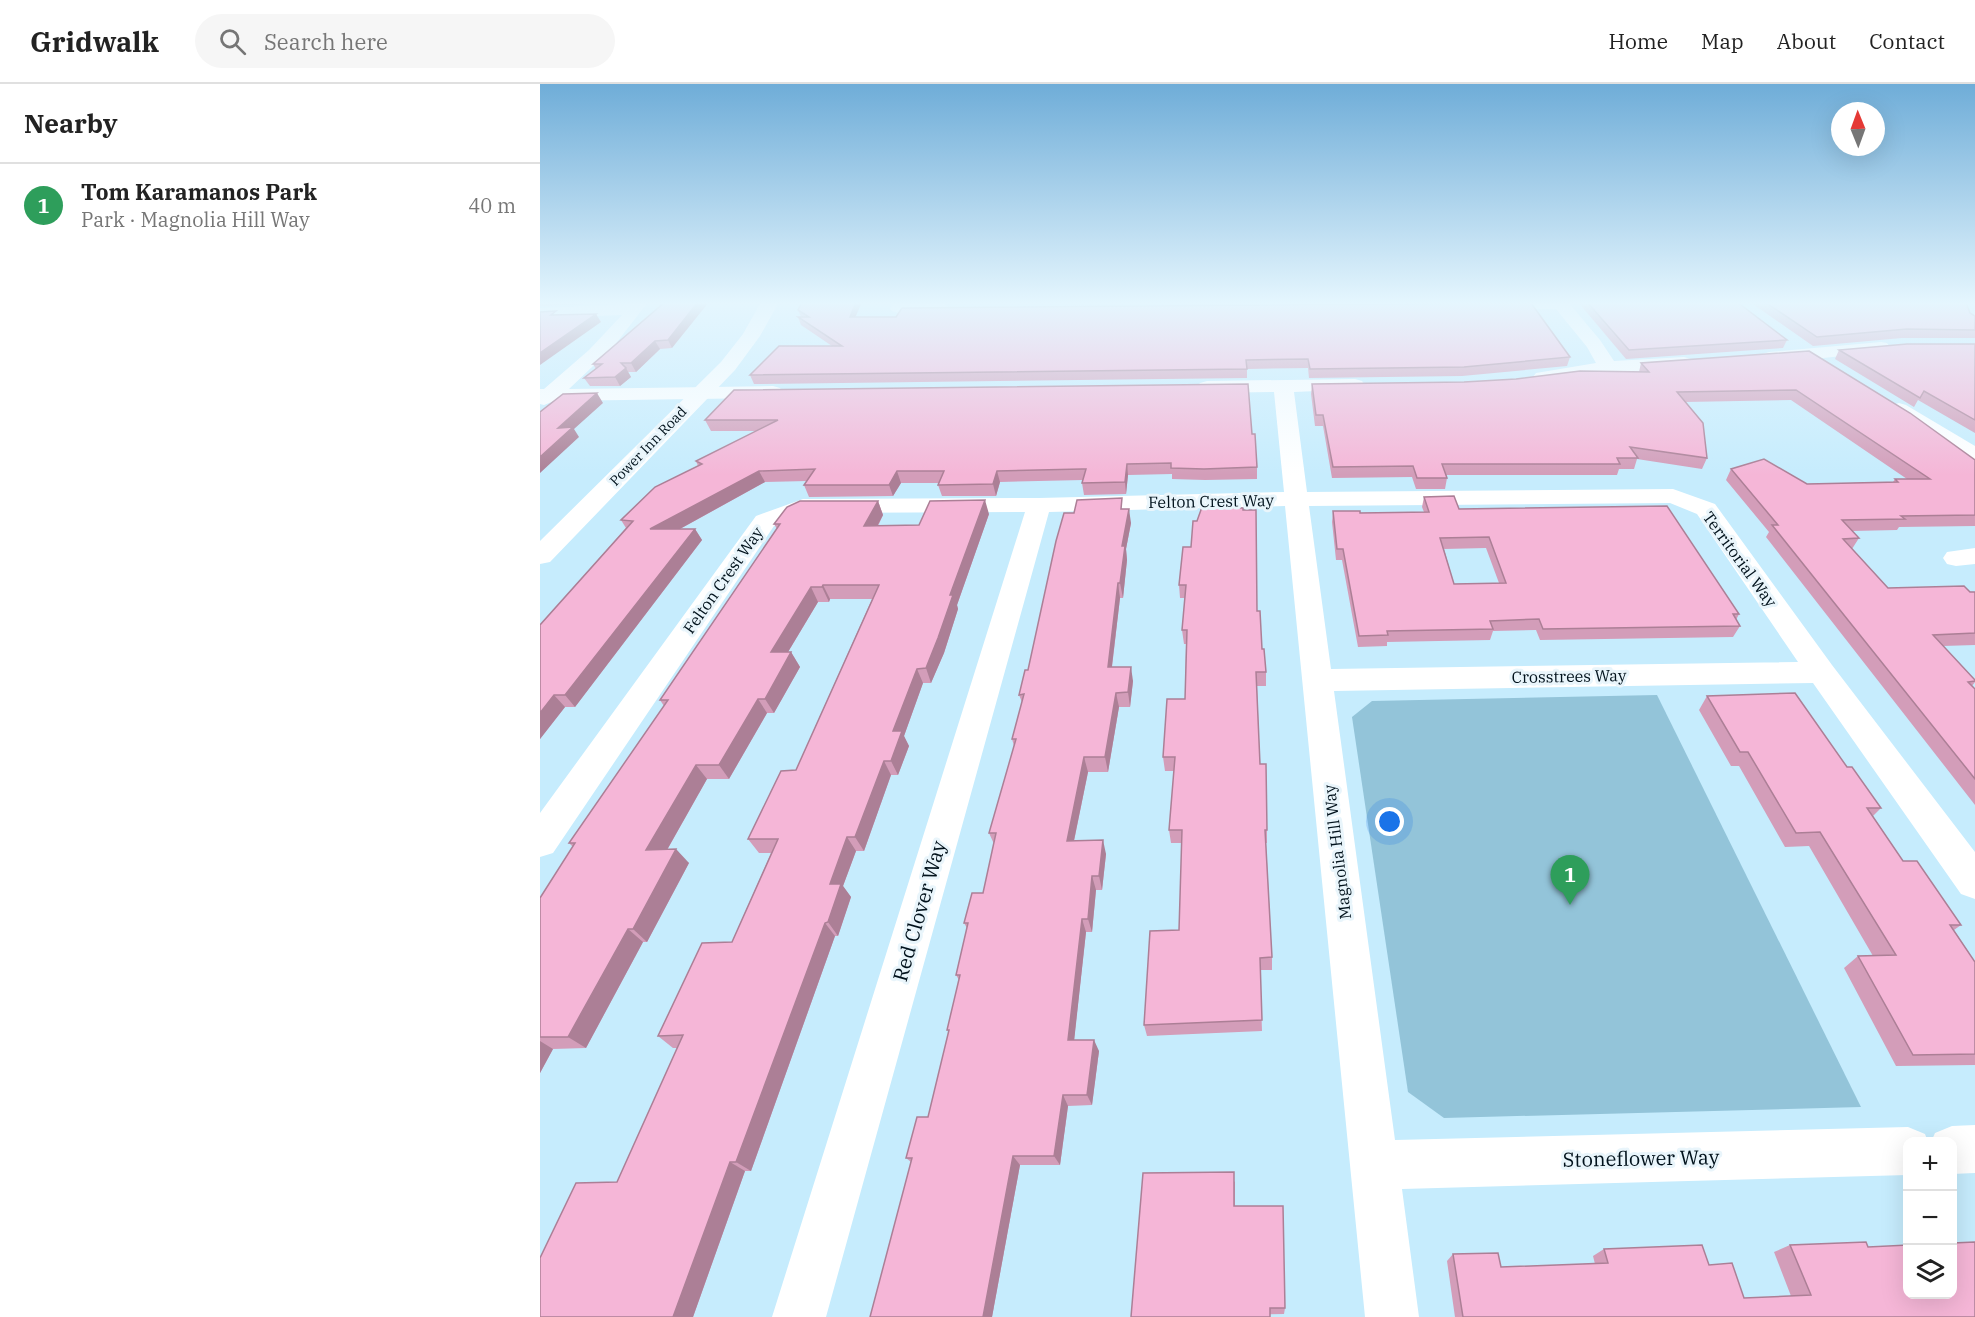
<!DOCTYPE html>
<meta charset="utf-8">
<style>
body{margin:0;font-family:"IBM Plex Serif",serif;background:#f6f6f6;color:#222}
.controls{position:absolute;right:18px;bottom:18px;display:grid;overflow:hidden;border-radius:12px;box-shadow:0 6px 24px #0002}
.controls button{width:54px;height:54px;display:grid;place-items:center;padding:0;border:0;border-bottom:2px solid #e0e0e0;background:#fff;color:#222;font:30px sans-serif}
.compass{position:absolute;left:1291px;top:18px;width:54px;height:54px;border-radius:50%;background:#fff;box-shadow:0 6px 24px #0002;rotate:359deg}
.you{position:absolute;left:850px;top:738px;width:21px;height:21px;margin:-15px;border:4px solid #fff;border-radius:50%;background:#1a73e8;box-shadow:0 0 0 9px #1a73e833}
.badge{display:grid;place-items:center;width:39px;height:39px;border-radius:50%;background:#c05c25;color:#fff;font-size:20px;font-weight:700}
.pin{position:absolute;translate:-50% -50px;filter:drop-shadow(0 2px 3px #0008)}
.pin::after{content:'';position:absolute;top:32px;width:21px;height:18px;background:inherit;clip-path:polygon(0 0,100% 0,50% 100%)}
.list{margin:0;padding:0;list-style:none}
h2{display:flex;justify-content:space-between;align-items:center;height:78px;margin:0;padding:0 24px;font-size:26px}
h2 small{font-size:20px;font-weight:400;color:#767676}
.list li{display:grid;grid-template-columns:39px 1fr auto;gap:18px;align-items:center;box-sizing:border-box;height:84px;padding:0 24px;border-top:2px solid #e0e0e0}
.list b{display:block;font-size:22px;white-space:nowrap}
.list p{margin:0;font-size:20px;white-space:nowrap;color:#767676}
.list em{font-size:20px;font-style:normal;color:#767676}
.icon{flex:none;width:33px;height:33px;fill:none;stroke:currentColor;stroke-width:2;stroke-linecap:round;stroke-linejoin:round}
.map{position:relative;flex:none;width:1435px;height:1233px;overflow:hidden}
header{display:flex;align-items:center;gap:36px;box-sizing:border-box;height:84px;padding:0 30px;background:#fff;border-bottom:2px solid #e0e0e0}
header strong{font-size:28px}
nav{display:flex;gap:33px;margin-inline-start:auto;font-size:21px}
.search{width:420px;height:54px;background:#f6f6f6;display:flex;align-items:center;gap:15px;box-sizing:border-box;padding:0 21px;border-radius:33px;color:#767676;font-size:22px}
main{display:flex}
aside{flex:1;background:#fff}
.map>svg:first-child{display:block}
.green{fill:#93c4d9}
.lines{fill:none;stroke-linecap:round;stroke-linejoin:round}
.minor{fill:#fff;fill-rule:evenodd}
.major{fill:#fff;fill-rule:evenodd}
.wall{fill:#d39db9;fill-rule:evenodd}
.shaded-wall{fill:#ac7f96}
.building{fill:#f5b6d7;stroke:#ac7f96;stroke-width:1.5;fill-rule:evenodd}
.labels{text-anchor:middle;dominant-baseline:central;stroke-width:6;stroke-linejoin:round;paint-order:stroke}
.far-street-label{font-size:14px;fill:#00111b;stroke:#e9f5fb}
.street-label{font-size:16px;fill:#00111b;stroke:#e9f5fb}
.near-street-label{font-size:20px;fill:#00111b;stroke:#e9f5fb}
</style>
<header>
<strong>Gridwalk</strong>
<div class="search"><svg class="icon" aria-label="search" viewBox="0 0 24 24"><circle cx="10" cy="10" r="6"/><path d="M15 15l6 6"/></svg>Search here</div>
<nav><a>Home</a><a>Map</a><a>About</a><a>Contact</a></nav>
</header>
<main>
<aside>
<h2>Nearby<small></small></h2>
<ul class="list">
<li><span class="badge" style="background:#2e9e5b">1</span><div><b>Tom Karamanos Park</b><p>Park · Magnolia Hill Way</p></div><em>40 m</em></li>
</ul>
</aside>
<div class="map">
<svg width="1435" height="1233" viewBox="0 0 1435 1233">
<rect width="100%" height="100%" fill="#c6ecfd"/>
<!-- green -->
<polygon class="green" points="1117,611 1321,1023 904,1034 868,1008 812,633 832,617"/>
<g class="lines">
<!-- minor -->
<g class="minor">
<polygon points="91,218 108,218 74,262 29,305 233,302 240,304 243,308 240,312 233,314 14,317 4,321 0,320 0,305 4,305 49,266 82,231 0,234 0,224 90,220"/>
<path d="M352,218L404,220L412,225C406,233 356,233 350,225Z"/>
<polygon points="941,218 1028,218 1060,256 1074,277 1144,273 1151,275 1153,279 1151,283 1144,285 1067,289 1003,299 996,297 993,293 996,289 1056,279 1047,263 1016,225 948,225 942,224"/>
<polygon points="1341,258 1347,259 1350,263 1347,267 1229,280 1222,278 1220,274 1222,270 1229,268"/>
<path d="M815,295L822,297L825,301L822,305L754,308L767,408L1133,405L1175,420L1292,581L1435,768V815L1421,810L1273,599L794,607L855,1056L1368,1043L1385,1050L1388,1058H1368V1091L862,1105L879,1233H825L745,422L509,428L286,1233H232L485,428L266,429L234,442L13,769L0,773V729L216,432L263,415L499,414L744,408L734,308L667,309L660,307L657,303L660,299L667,297ZM1130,419L1157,430L1258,578L791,585L769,422Z"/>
<polygon points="1359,319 1366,321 1435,362 1435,379 1427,377 1352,329 1349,325 1352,321"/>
<polygon points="1435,464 1435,480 1416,482 1407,480 1403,474 1407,468"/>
<polygon points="1435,1041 1435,1089 1412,1090 1412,1058 1391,1058 1395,1049 1412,1042"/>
</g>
<!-- major -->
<polygon class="major" points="221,218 239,218 220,252 195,286 10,478 0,480 0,457 181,278 203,250"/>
</g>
<!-- wall -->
<g class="wall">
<polygon points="0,218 45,218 43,220 0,222"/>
<polygon points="125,218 132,264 120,265 96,288 88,288 91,293 80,302 50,302 44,294 56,285 53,280"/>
<polygon points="1038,218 1197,218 1247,256 1243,264 1086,275"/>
<polygon points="1210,218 1426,218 1430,229 1435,232 1435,254 1362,254 1273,262"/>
<polygon points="258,226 316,233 1030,273 1027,282 922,292 769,294 768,284 707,285 707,294 214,300 210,291 292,262 261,241 258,233 261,233"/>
<polygon points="1435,260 1435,349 1378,316 1374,323 1295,275 1299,266"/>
<polygon points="1269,267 1435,376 1435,442 1359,443 1357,446 1312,447 1319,454 1312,465 1348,504 1435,508 1435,561 1403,562 1435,596 1435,598 1432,602 1435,605 1435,721 1226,453 1229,448 1186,396 1191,385 1267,400 1353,398 1355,395 1367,395 1251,316 1145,318 1167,374 1162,385 1097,375 1094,385 1079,385 1077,391 906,391 907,394 905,405 876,405 872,393 792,394 783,342 775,342 771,310 772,300 924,298 1099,288 1101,279"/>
<polygon points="194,306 712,350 717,383 717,395 665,396 632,395 632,390 588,391 586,410 544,411 542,399 543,396 460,398 456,412 402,412 398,401 399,399 361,399 353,412 269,413 264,401 267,397 225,398 140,445 155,445 162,456 35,623 25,623 0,655 0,541 86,444 81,436 158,382 156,377 216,347 171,347 165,336"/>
<path d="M884,413L1199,530L1196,536L1200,542L1193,553L1000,556L996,546L953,547L950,556L847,558V562L818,563L802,476H796L792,438L793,427L820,429L884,428L882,423ZM946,464L959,499L914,500L904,465Z"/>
<polygon points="338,417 343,431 338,442 379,441 449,430 417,521 418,525 404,569 391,599 383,599 364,652 369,662 358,691 351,691 324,767 316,767 303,802 311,813 298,852 295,852 211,1087 205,1087 153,1233 0,1233 77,1098 138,964 133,964 118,952 192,858 231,769 219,769 208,755 256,686 332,515 290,515 289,518 278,518 248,568 251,568 260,583 234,629 227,629 189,695 167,695 127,766 149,779 107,858 103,858 46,964 13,965 0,989 0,814 33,763 29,759 124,622 120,616 237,445 234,440"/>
<polygon points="583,425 591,439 586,465 587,476 583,514 580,514 572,583 593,597 590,623 579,623 568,688 548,688 534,757 566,770 562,806 556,806 552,848 546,848 534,956 559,967 552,1021 528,1022 520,1081 480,1081 452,1233 330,1233 371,1078 366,1074 388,1033 409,948 407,946 419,896 416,891 427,844 424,839 443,809 454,760 449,749 474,662 472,655 482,618 479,611 488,586"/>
<polygon points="643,463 717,527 722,565 726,588 726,602 717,602 720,680 727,746 727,759 726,759 732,873 732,886 720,886 722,947 607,952 604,941 639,846 642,759 631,759 629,746 634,687 625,687 623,673 645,615 646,560 644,560 642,546 645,514 640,514 639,501"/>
<polygon points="1167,612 1307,683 1341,724 1333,732 1363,777 1421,841 1414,846 1435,878 1435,981 1356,982 1304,884 1318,872 1333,872 1269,762 1245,763 1199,682 1191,682 1159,626"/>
<polygon points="695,1097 695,1122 745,1224 744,1230 591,1233"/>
<polygon points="1250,1161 1328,1163 1435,1233 915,1233 907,1177 913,1170 961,1183 1055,1180 1053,1172 1064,1165 1169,1181 1204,1214 1251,1212 1234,1168"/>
</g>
<!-- shaded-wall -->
<g class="shaded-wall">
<polygon points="158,218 169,218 132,264 128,256"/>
<polygon points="316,218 322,218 312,241 310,233"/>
<polygon points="56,230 61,238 0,281 0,269"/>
<polygon points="115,257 120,265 96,288 91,279"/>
<polygon points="86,284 91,293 80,302 75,293"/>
<polygon points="57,309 63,319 34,345 39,353 0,389 0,373 18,344"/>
<polygon points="587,380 588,391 586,410 585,398"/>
<polygon points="219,387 225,398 118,457 110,445"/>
<polygon points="357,387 361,399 353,412 349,401"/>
<polygon points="457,387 460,398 456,412 453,400"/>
<polygon points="445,416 449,430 417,521 418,525 404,569 391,599 386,584 410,511"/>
<polygon points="338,417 343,431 330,456 324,442"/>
<polygon points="589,425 591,439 586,465 587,476 583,514 580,499 582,462"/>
<polygon points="155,445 162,456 35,623 25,611"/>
<polygon points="578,499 580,514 570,598 568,583"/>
<polygon points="283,501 290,515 289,518 282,503"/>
<polygon points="271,503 278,518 239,583 231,568"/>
<polygon points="251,568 260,583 234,629 225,615"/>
<polygon points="591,583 593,597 590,623 588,608"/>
<polygon points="377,585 383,599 364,652 369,662 358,691 351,677 353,647"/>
<polygon points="576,609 579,623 568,688 565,673"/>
<polygon points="14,611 25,623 0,655 0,629"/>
<polygon points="218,615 227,629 189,695 179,681"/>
<polygon points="544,673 548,688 531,771 527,757"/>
<polygon points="344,677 351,691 324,767 315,753"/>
<polygon points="156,681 167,695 119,780 106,766"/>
<polygon points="307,753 316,767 303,802 311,813 298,852 288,838 290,800"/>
<polygon points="563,756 566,770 562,806 559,792"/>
<polygon points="136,765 149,779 107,858 93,845"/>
<polygon points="552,792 556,806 552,848 548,835"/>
<polygon points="542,835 546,848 533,967 528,956"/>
<polygon points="285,839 295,852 211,1087 196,1078"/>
<polygon points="88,845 103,858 46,964 28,953"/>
<polygon points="554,956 559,967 552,1021 547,1011"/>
<polygon points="0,957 13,965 0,989"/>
<polygon points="523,1011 528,1022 520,1081 514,1072"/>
<polygon points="473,1072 480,1081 452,1233 443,1233"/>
<polygon points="190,1078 205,1087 153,1233 133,1233"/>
</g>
<!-- building -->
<g class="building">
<polygon points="125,218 158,218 128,256 115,257 91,279 81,279 86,284 75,293 44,294 62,280 53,280"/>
<polygon points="262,218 316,218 310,233 356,233 362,224 991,219 1030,273 924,283 770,285 768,275 706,276 707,285 210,291 239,262 302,262 258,233 269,233 258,226"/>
<polygon points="1047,218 1197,218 1247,256 1089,266"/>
<polygon points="1225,218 1426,218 1430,229 1435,232 1435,246 1367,245 1277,253"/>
<polygon points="16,227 11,231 56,230 0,269 0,228"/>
<polygon points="1367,260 1435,260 1435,336 1384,307 1380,314 1299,266"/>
<polygon points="1269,267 1370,329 1435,376 1435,431 1361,432 1365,435 1302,436 1319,454 1303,455 1348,504 1424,502 1430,508 1435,508 1435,549 1393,551 1435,596 1435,597 1428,598 1435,605 1435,695 1232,441 1238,441 1191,385 1224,375 1267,400 1358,398 1355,395 1390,395 1256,306 1137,308 1163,339 1167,374 1090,363 1098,374 1077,374 1080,380 902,380 907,394 877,394 873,382 793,383 783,331 776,331 772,300 924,298 976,295 1040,287 1109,288 1101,279"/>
<polygon points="708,300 712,350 715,350 717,383 664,385 631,384 631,379 587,380 585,398 542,399 546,385 542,385 457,387 453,400 398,401 404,387 357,387 349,401 264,401 275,385 219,387 110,445 155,445 25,611 14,611 0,629 0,541 93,437 81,436 115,403 162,380 156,377 238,336 165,336 194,306"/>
<polygon points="57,309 18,344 33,343 0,373 0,328 23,310"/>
<path d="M914,412L919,425L1127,422L1199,530H1193L1200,542L1003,545L999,535L950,537L953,545L847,547L848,551L819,552L803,465H797L793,427H820V429L889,428L884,413ZM949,453L966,499L914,500L900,454Z"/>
<polygon points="582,414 581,425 589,425 582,462 585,462 580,499 578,499 568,583 591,583 588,608 576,609 565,673 544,673 527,757 563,756 559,792 552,792 548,835 542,835 528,956 554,956 547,1011 523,1011 514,1072 473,1072 443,1233 330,1233 372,1074 366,1074 377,1033 388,1033 409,946 407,946 420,891 416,891 428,839 424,839 432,809 443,809 456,749 449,749 476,655 472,655 484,610 479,611 485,586 488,586 516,457 524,429 534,429 537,416"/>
<polygon points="445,416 410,511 413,511 398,554 386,584 377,585 353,647 362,647 351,677 344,677 315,753 307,753 290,800 301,800 288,838 285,839 196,1078 190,1078 133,1233 0,1233 0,1174 36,1099 77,1098 143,951 118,952 162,859 192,858 238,755 208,755 241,687 256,686 339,501 283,501 282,503 271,503 231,568 251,568 225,615 218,615 179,681 156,681 106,766 136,765 93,845 88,845 28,953 0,953 0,814 35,759 29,759 128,616 120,616 240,440 234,440 247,423 260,417 338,417 324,442 379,441 390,417"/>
<polygon points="662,423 703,424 703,426 716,426 717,527 720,527 722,565 724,565 726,588 716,588 720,680 726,680 727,746 725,746 732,873 720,874 722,936 604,941 610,847 639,846 642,746 629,746 635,673 623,673 627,615 645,615 647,546 642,546 646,501 639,501 643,463 651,463 653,437 657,437"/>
<polygon points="1255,609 1307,683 1312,683 1341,724 1327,724 1363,777 1377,777 1421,841 1410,841 1435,878 1435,970 1373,971 1318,872 1356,871 1280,748 1256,749 1208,668 1200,668 1167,612"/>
<polygon points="694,1088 694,1122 743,1122 745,1224 730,1224 730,1233 591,1233 603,1089"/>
<polygon points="1326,1158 1328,1163 1368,1161 1368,1210 1413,1210 1413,1159 1435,1158 1435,1233 923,1233 913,1170 958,1169 961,1183 1068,1179 1064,1165 1162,1161 1169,1181 1192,1179 1204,1214 1271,1211 1250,1161"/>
</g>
<!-- sky -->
<linearGradient id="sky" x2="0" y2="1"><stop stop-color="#6fadd8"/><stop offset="0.56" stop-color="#e5f6fe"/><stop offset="1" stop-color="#e5f6fe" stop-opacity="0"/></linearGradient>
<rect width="1435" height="391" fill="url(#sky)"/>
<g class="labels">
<!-- far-street labels -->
<g class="far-street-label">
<text transform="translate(108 362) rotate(-46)">Power Inn Road</text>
</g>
<!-- street labels -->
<g class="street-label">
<text transform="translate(671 417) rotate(-1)">Felton Crest Way</text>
<text transform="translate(1200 475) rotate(54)">Territorial Way</text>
<text transform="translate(183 496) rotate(-55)">Felton Crest Way</text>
<text transform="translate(1029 592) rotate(-1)">Crosstrees Way</text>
<text transform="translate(797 768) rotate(-97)">Magnolia Hill Way</text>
</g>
<!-- near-street labels -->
<g class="near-street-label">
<text transform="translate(379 827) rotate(-74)">Red Clover Way</text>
<text transform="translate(1101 1074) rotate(-1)">Stoneflower Way</text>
</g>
</g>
</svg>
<div class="controls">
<button>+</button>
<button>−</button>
<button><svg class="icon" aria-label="layers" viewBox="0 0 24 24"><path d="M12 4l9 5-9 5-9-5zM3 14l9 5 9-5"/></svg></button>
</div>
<svg class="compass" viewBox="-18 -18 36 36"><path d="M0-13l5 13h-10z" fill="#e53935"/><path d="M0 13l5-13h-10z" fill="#767676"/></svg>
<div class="you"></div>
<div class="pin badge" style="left:1030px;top:821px;background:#2e9e5b">1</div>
</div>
</main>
